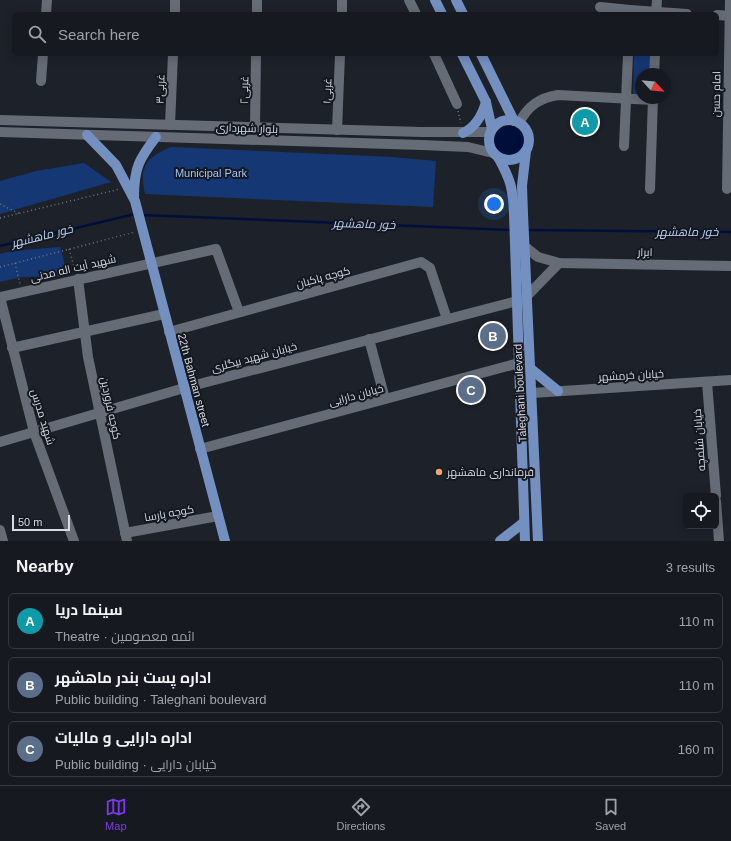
<!DOCTYPE html>
<meta charset="utf-8">
<style>
body{margin:0;font-family:Helvetica,Cairo,sans-serif;background:#23272d;color:#f1f3f6}
.controls{position:absolute;right:12px;bottom:12px;display:grid;overflow:hidden;border-radius:6px;box-shadow:0 2px 10px #0003}
.controls button{width:36px;height:36px;display:grid;place-items:center;padding:0;border:0;border-bottom:1px solid #35383e;background:#161a20;color:#f1f3f6;font:20px sans-serif}
.compass{position:absolute;left:635px;top:68px;width:36px;height:36px;border-radius:50%;background:#161a20;box-shadow:0 2px 10px #0003;rotate:116deg}
.scale{position:absolute;left:12px;bottom:10px;width:58px;box-sizing:border-box;padding-left:4px;border:2px solid #d8dbe1;border-top:0;font-size:11px;line-height:14px;white-space:nowrap;color:#d8dbe1;-webkit-text-stroke:3px #141820;paint-order:stroke}
.you{position:absolute;left:494px;top:204px;width:14px;height:14px;margin:-10px;border:3px solid #fff;border-radius:50%;background:#1a73e8;box-shadow:0 0 0 6px #1a73e833}
.badge{display:grid;place-items:center;width:26px;height:26px;border-radius:50%;background:#7c3aed;color:#fff;font-size:13px;font-weight:700}
.pin{position:absolute;translate:-50% -50%;border:2px solid #fff;box-shadow:0 1px 4px #0006}
.list{margin:0;padding:0;list-style:none}
h2{display:flex;justify-content:space-between;align-items:center;height:52px;margin:0;padding:0 16px;font-size:17px}
h2 small{font-size:13px;font-weight:400;color:#9ea1a5}
.list li{display:grid;grid-template-columns:26px 1fr auto;gap:12px;align-items:center;box-sizing:border-box;height:56px;margin:0 8px 8px;padding:0 8px;border:1px solid #35383e;border-radius:6px}
.list b{display:block;font-size:15px;white-space:nowrap}
.list p{margin:0;font-size:13px;white-space:nowrap;color:#9ea1a5}
.list em{font-size:13px;font-style:normal;color:#9ea1a5}
.icon{flex:none;width:22px;height:22px;fill:none;stroke:currentColor;stroke-width:2;stroke-linecap:round;stroke-linejoin:round}
.map{position:relative;flex:none;width:731px;height:541px;overflow:hidden}
.search{position:absolute;background:#161a20;box-shadow:0 2px 10px #0003;left:12px;right:12px;top:12px;height:44px;display:flex;align-items:center;gap:10px;box-sizing:border-box;padding:0 14px;border-radius:6px;color:#9ea1a5;font-size:15px}
.sheet{height:244px;background:#161a20}
nav{display:flex;justify-content:space-around;align-items:center;box-sizing:border-box;height:56px;border-top:1px solid #35383e;background:#161a20;font-size:11px;color:#9ea1a5}
nav a{display:grid;justify-items:center;gap:2px}
nav .on{color:#7c3aed}
.map>svg:first-child{display:block}
.green{fill:#153874}
.water{fill:#000e3a}
.lines{fill:none;stroke-linecap:round;stroke-linejoin:round}
.stream{stroke:#000e3a;stroke-width:2.5}
.path{stroke:#72767d;stroke-width:1.5;stroke-dasharray:1 3;stroke-linecap:butt}
.minor{stroke:#666c76;stroke-width:10}
.major{stroke:#7490c0;stroke-width:10}
.poi-dot{fill:#efa377;stroke:#141820;stroke-width:1.5}
.labels{text-anchor:middle;dominant-baseline:central;stroke-width:4;stroke-linejoin:round;paint-order:stroke}
.street-label{font-size:11px;fill:#d8dbe1;stroke:#141820}
.park-label{font-size:11px;fill:#a3c3f9;stroke:#141820}
.poi-label{font-size:11px;fill:#d8dbe1;stroke:#141820;text-anchor:start}
.water-label{font-size:12px;font-style:italic;fill:#bcd2f6;stroke:#141820}
</style>
<div class="map">
<svg width="731" height="541" viewBox="0 0 731 541">
<rect width="100%" height="100%" fill="#1d222a"/>
<!-- green -->
<g class="green">
<polygon points="634,54 650,54 649,74 641,74 641,94 633,94"/>
<path d="M171,147L392,157L436,161L433,207L145,194C139,167 146,157 171,147Z"/>
<polygon points="84,163 111,182 0,214 0,181 36,171"/>
<polygon points="60,247 68,276 21,277 0,282 0,254 12,251"/>
</g>
<!-- water -->
<circle class="water" cx="509" cy="141" r="15"/>
<g class="lines">
<!-- stream -->
<g class="stream">
<polyline points="142,215 513,230"/>
<polyline points="526,230 731,232"/>
<polyline points="0,246 135,214"/>
</g>
<!-- path -->
<g class="path">
<polyline points="458,111 461,123"/>
<polyline points="0,204 20,214"/>
<polyline points="0,218 120,189"/>
<polyline points="69,249 75,270"/>
<polyline points="15,263 20,284"/>
<polyline points="0,267 135,232"/>
</g>
<!-- minor -->
<g class="minor">
<polyline points="409,0 416,14"/>
<polyline points="600,7 630,10"/>
<polyline points="46,14 47,0"/>
<polyline points="175,14 175,0"/>
<polyline points="257,14 257,0"/>
<polyline points="342,14 342,0"/>
<polyline points="630,14 630,10 687,14"/>
<polyline points="656,14 657,0"/>
<polyline points="717,15 731,16"/>
<polyline points="434,54 457,104"/>
<polyline points="654,74 655,54"/>
<polyline points="41,81 43,54"/>
<polyline points="0,120 422,132 490,132"/>
<path d="M519,123C528,106 539,98 558,95L653,100"/>
<polyline points="170,125 173,54"/>
<polyline points="255,127 256,54"/>
<polyline points="337,130 340,54"/>
<polyline points="0,132 422,145 468,147 493,153"/>
<polyline points="624,146 628,54"/>
<polyline points="650,189 653,98"/>
<polyline points="727,189 730,0"/>
<polyline points="524,246 538,257 559,263 731,266"/>
<polyline points="78,279 88,357 127,541"/>
<polyline points="0,297 216,249 239,312"/>
<polyline points="0,297 34,432 74,541"/>
<polyline points="526,297 559,263"/>
<polyline points="169,332 421,262 430,268 447,319"/>
<polyline points="369,339 385,399"/>
<polyline points="12,348 164,314"/>
<polyline points="707,382 716,496"/>
<polyline points="532,393 731,380"/>
<polyline points="0,442 184,388 517,301"/>
<polyline points="200,449 519,363"/>
<polyline points="716,501 719,541"/>
<polyline points="0,530 3,541"/>
<polyline points="125,533 218,516"/>
</g>
<!-- major -->
<g class="major">
<polyline points="435,0 442,14"/>
<polyline points="456,0 463,14"/>
<polyline points="462,54 486,102 492,129"/>
<polyline points="481,54 514,121"/>
<circle cx="509" cy="140" r="20"/>
<path d="M463,133C476,127 482,116 486,102"/>
<polyline points="87,135 116,165 135,201 225,541"/>
<polyline points="526,151 522,186 523,214 538,541"/>
<path d="M498,157C511,180 513,189 514,214L525,541"/>
<path d="M134,197C134,168 139,159 156,137"/>
<polyline points="531,369 558,391"/>
<polyline points="500,541 523,523"/>
</g>
</g>
<!-- markers -->
<circle class="poi-dot" cx="439" cy="472" r="4"/>
<g class="labels">
<!-- street labels -->
<g class="street-label">
<text transform="translate(160 89) rotate(-88)">۳غربی</text>
<text transform="translate(244 90) rotate(-89)">۲غربی</text>
<text transform="translate(327 91) rotate(-88)">۱غربی</text>
<text transform="translate(716 94) rotate(-89)">امام حسن</text>
<text transform="translate(247 128) rotate(2)">بلوار شهرداری</text>
<text transform="translate(645 252) rotate(1)">ابرار</text>
<text transform="translate(73 268) rotate(-13)">شهید آیت اله مدنی</text>
<text transform="translate(323 277) rotate(-15)">کوچه پاکبان</text>
<text transform="translate(254 357) rotate(-15)">خیابان شهید بیگلری</text>
<text transform="translate(631 375) rotate(-3)">خیابان خرمشهر</text>
<text transform="translate(194 380) rotate(75)">22th Bahman street</text>
<text transform="translate(520 393) rotate(-93)">Taleghani boulevard</text>
<text transform="translate(356 395) rotate(-15)">خیابان دارایی</text>
<text transform="translate(111 408) rotate(78)">کوچه فروردین</text>
<text transform="translate(43 417) rotate(73)">شهید مدرس</text>
<text transform="translate(699 440) rotate(-94)">خیابان شلمچه</text>
<text transform="translate(169 513) rotate(-10)">کوچه پارسا</text>
</g>
<!-- park labels -->
<g class="park-label">
<text x="211" y="173">Municipal Park</text>
</g>
<!-- poi labels -->
<g class="poi-label">
<text x="447" y="472">فرمانداری ماهشهر</text>
</g>
<!-- water labels -->
<g class="water-label">
<text transform="translate(364 224) rotate(2)">خور ماهشهر</text>
<text x="687" y="232">خور ماهشهر</text>
<text transform="translate(42 236) rotate(-14)">خور ماهشهر</text>
</g>
</g>
</svg>
<div class="controls">
<button><svg class="icon" aria-label="locate" viewBox="0 0 24 24"><circle cx="12" cy="12" r="6"/><path d="M12 2v4M12 18v4M2 12h4M18 12h4"/></svg></button>
</div>
<svg class="compass" viewBox="-18 -18 36 36"><path d="M0-13l5 13h-10z" fill="#e53935"/><path d="M0 13l5-13h-10z" fill="#9ea1a5"/></svg>
<div class="scale">50 m</div>
<div class="you"></div>
<div class="pin badge" style="left:585px;top:122px;background:#0f9aa8">A</div>
<div class="pin badge" style="left:493px;top:336px;background:#5c6f8a">B</div>
<div class="pin badge" style="left:471px;top:390px;background:#5c6f8a">C</div>
<div class="search"><svg class="icon" aria-label="search" viewBox="0 0 24 24"><circle cx="10" cy="10" r="6"/><path d="M15 15l6 6"/></svg>Search here</div>
</div>
<section class="sheet">
<h2>Nearby<small>3 results</small></h2>
<ul class="list">
<li><span class="badge" style="background:#0f9aa8">A</span><div><b>سینما دریا</b><p>Theatre · ائمه معصومین</p></div><em>110 m</em></li>
<li><span class="badge" style="background:#5c6f8a">B</span><div><b>اداره پست بندر ماهشهر</b><p>Public building · Taleghani boulevard</p></div><em>110 m</em></li>
<li><span class="badge" style="background:#5c6f8a">C</span><div><b>اداره دارایی و مالیات</b><p>Public building · خیابان دارایی</p></div><em>160 m</em></li>
</ul>
</section>
<nav>
<a class="on"><svg class="icon" aria-label="map" viewBox="0 0 24 24"><path d="M3 6l6-2 6 2 6-2v14l-6 2-6-2-6 2zM9 4v14M15 6v14"/></svg>Map</a>
<a><svg class="icon" aria-label="directions" viewBox="0 0 24 24"><path d="M12 3l9 9-9 9-9-9zM9 14v-3h6M13 9l2 2-2 2"/></svg>Directions</a>
<a><svg class="icon" aria-label="saved" viewBox="0 0 24 24"><path d="M7 4h10v16l-5-4-5 4z"/></svg>Saved</a>
</nav>
